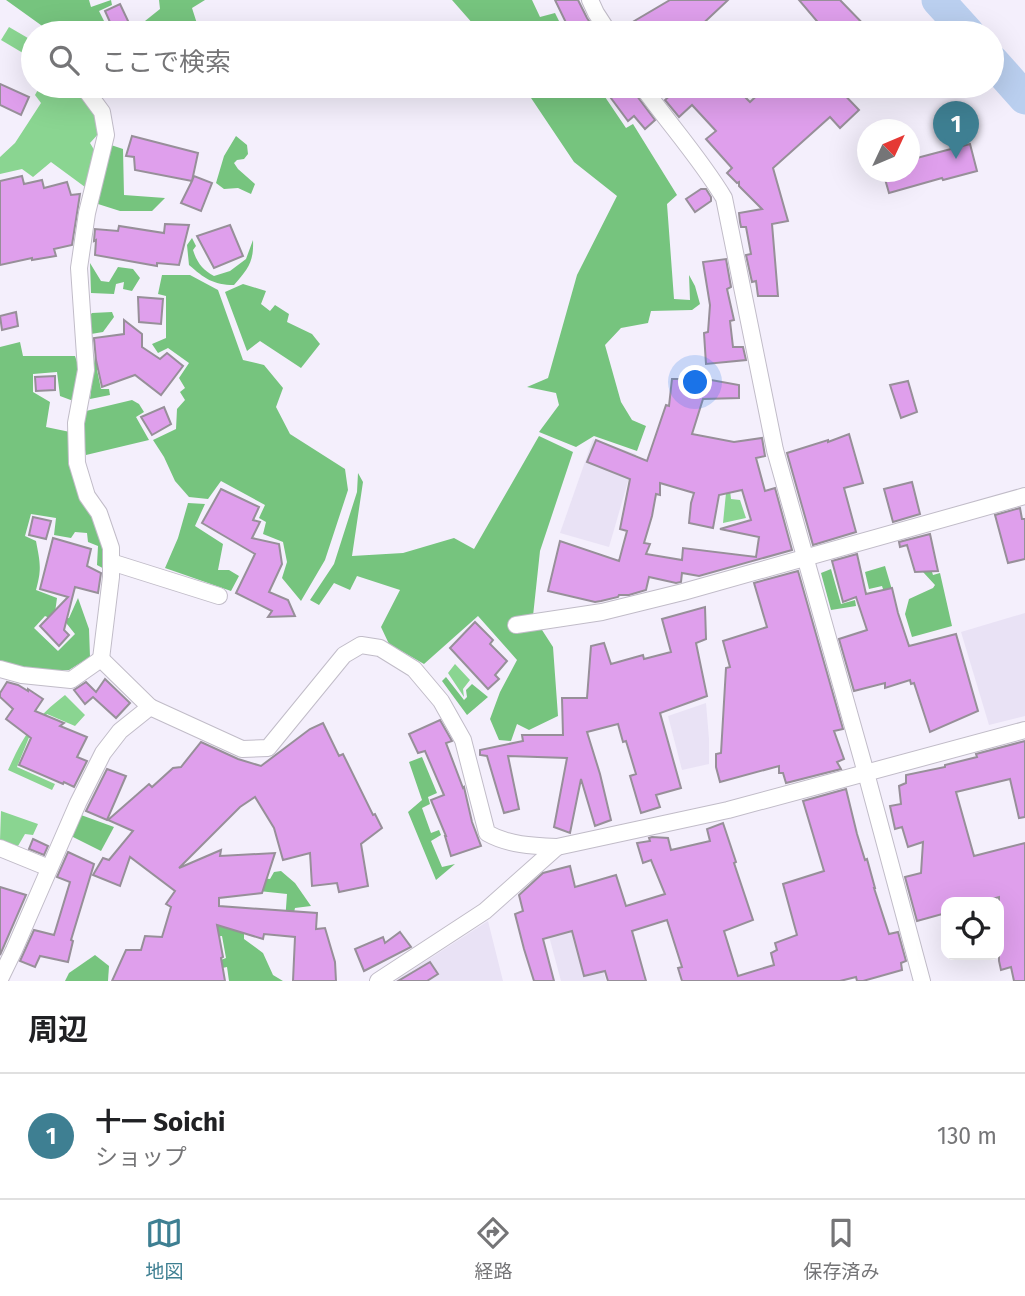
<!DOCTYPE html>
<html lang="ja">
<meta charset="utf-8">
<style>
body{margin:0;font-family:"Fira Sans","Noto Sans JP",sans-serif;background:#f2f2f2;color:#202124}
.controls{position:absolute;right:21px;bottom:21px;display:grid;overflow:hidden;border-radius:14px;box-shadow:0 7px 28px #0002}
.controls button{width:63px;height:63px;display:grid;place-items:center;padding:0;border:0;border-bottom:2px solid #e0e0e0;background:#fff;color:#202124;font:35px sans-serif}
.compass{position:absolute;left:857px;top:119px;width:63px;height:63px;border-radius:50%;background:#fff;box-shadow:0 7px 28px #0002;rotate:46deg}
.you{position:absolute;left:696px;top:383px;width:24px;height:24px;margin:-18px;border:5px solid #fff;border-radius:50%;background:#1a73e8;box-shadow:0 0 0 10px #1a73e833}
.badge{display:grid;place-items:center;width:46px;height:46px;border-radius:50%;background:#3e7f92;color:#fff;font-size:23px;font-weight:700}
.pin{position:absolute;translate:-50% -58px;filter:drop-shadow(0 2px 4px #0008)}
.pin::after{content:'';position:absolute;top:37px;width:24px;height:21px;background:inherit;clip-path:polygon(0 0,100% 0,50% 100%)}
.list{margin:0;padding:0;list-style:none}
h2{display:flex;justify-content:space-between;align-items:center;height:91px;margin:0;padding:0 28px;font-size:30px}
h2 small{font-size:23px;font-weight:400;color:#757577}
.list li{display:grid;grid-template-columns:46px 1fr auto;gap:21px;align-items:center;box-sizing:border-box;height:126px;padding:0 28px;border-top:2px solid #e0e0e0}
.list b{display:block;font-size:26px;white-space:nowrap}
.list p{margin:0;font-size:23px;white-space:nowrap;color:#757577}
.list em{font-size:23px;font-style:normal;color:#757577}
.icon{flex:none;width:38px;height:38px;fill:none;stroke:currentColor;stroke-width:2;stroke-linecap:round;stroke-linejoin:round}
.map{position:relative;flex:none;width:1025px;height:981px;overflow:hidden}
.search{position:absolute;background:#fff;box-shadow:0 7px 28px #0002;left:21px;right:21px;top:21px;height:77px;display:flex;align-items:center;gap:18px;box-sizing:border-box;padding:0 24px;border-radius:38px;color:#757577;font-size:26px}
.sheet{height:217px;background:#fff}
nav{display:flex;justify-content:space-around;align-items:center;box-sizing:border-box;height:98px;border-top:2px solid #e0e0e0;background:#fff;font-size:19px;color:#757577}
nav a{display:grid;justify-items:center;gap:4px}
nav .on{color:#3e7f92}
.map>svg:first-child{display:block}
.built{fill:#e9e2f5}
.green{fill:#8ad591}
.forest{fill:#76c47e}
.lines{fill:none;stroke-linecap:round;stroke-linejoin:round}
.river{stroke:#bacfef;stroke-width:33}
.building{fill:#df9fec;stroke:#978f99;stroke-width:2;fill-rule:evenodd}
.minor-casing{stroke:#c1bcc8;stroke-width:18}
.minor{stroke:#fff;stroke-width:16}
</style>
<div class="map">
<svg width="1025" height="981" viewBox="0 0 1025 981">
<rect width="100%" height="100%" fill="#f4effc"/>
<!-- built -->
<g class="built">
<polygon points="593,439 636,454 609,547 560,533"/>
<polygon points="1025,613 1025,716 989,725 961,632"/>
<polygon points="706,703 709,739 709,764 682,770 668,716"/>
<polygon points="582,897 606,981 561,981 542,910"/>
<polygon points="488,921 503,981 395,981"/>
</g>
<!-- green -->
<g class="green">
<polygon points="9,27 33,41 33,59 1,40"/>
<polygon points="40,86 70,86 80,92 81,98 98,112 100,119 96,126 100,132 90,143 96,153 85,187 51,162 33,177 22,169 0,174 0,157 15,143 41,103 35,95"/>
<polygon points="731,443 729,480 731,499 740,500 746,518 723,523"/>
<polygon points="455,664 470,680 463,689 464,697 448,673"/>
<path d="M65,695L85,715L75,726L47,714L34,732L30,735L17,767L55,784L52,790L8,770C24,735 34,719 65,695Z"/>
<polygon points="1,811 38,824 33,835 25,834 18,846 0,840"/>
</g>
<!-- forest -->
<g class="forest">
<polygon points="6,0 89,0 91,7 111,0 112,5 99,11 110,33 52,33"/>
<polygon points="159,0 205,0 192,8 200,33 138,33 135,29 160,9"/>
<polygon points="452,0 532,0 540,17 555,13 565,33 481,33"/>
<polygon points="523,86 591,86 596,97 603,94 626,128 633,124 677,195 667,204 674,299 690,300 689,275 695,286 700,304 692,310 651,311 648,323 621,328 605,345 621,402 632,420 646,426 637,451 594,436 576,447 539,432 559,405 556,393 527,387 548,378 577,275 617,196 574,162"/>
<polygon points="236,136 247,145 248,154 244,159 237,160 234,163 238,169 255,184 251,194 238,188 224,189 216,183 224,156"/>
<polygon points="111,145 123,149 124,195 165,198 152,211 120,211 98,204"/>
<path d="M192,238L196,246L193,250C197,263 203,270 214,276L230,271L246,259L253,240C254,262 248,269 234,285C213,285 204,278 189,265L187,245Z"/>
<polygon points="90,263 101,281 109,282 118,267 133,269 140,278 132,291 123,289 124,282 116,284 114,294 91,293"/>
<polygon points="162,275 190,275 218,290 243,360 264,365 283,388 276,407 290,434 345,469 348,490 325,560 301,601 282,578 287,562 283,542 263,534 266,522 259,518 265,505 221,481 208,499 189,497 175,481 164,457 153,440 176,429 177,409 185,400 180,392 185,388 179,378 189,363 168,348 158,353 152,344 166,338 166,296 158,294"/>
<polygon points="243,284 266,291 261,304 270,311 275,305 289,314 287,322 312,334 320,344 301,368 260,341 247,351 225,292"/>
<polygon points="112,312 114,317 103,332 91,334 89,316 92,313"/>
<path d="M20,342L23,356H75L81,374L76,402L60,396L57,372L33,374V392L50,402L46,427L70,432L96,517L108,571L97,565L98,546L88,542L87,533L75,532L71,538L54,535L56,518L31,514L25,536L36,541C40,562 42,569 36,590L57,598L54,620L45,616L34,628L58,651L75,634L63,619L69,618L78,598L89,629L90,657L69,670L38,671L0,661V347Z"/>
<polygon points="119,353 119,358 97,370 101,389 109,389 110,395 90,399 95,355"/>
<polygon points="132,400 139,404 144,412 136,417 149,440 86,455 81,428 86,411"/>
<polygon points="539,436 573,452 540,551 533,616 553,647 558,716 529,730 517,724 511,741 499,740 490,719 500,692 517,660 478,616 424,664 389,644 381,627 400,590 357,576 350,590 334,583 319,605 310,600 334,564 357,492 358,473 363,482 352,556 403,553 454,538 474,549"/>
<polygon points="188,503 205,504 195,526 223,544 218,570 229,570 239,576 231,591 165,568 178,538"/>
<polygon points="885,566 893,593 885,595 882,586 869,589 865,572"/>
<polygon points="831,569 841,604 855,600 856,606 831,610 821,573"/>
<polygon points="931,569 933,575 940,573 952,626 912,637 905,614 909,599 933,588 935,585 923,572"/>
<polygon points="446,677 464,700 467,697 466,690 472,684 488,697 467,715 442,681"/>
<polygon points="422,757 437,793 428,797 430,804 422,808 431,833 439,830 441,835 431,841 442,867 455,864 436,880 408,812 422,800 409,762"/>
<polygon points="81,815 114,827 101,851 69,835"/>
<polygon points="225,869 254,877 270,879 274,872 281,871 295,883 311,906 295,908 292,922 285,922 287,894 220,887 210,923 244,931 244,939 263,953 273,975 283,981 229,981 227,967 208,971 208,965 226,958 222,936 200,938"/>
<polygon points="95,955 109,966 108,981 65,981 69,973"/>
</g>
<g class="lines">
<!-- river -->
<g class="river">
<polyline points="938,0 968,33"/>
<polyline points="992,61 1025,98"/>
</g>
</g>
<!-- building -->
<g class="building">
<polygon points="555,0 578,0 587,18 597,33 571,33"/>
<polygon points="670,0 728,0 693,33 619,33 619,30"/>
<polygon points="799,0 840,0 872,33 827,33"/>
<polygon points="120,4 129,23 114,31 105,11"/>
<polygon points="0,84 29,97 21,115 0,105"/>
<polygon points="602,86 632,86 634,92 655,120 645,129 634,116 628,121"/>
<polygon points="681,86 734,86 750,102 767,86 836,86 859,110 840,128 830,117 773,168 788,221 772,224 778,296 758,296 756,281 752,282 746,255 751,254 746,227 741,227 740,222 739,213 762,209 739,186 739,182 737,183 727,173 732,168 706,139 716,131 692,105 679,117 665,100"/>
<polygon points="132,136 198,153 192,181 194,176 212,183 201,211 181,203 192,181 135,170 134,157 126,156"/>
<polygon points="970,144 977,171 943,180 942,178 889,193 883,172 909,172 909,160"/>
<polygon points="22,176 24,184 42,180 44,188 67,182 71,195 80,194 72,245 54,249 56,256 32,260 32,258 0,265 0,181"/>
<polygon points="701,189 706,189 711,197 711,201 695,212 686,199"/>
<polygon points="165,224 189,225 179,265 157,263 157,266 95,255 96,240 94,241 95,229 118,231 119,226 164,233"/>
<polygon points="230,225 243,256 214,268 197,236"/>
<polygon points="726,259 731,287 727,289 734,320 730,321 733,347 743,347 746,360 706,364 704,333 708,332 710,305 703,262"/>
<polygon points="138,297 163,299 161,324 139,322"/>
<polygon points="16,312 18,326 2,330 0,316"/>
<polygon points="124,320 142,334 142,347 160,359 167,353 183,366 161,395 135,375 102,387 96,360 94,338 124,334"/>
<polygon points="55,376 55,390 36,391 35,377"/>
<path d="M689,376L739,385V398L703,399L692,434L734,442L762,438L765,456L756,458L765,491L775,488L792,550L699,576L682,573L681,582L676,583L649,577L646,590L629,595H619L618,597L601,601L595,602L548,591L560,541L619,561L627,531L620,529L630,479L587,462L596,440L647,461L666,405L669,406L672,379H688ZM660,483L694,493L691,503L689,523L713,528L719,495L742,490L751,520L720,529L759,537L756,557L683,548L682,560L646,554L650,544L644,543L652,516L656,494L660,495Z"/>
<polygon points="908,381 917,412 901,418 890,385"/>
<polygon points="164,407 171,424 152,435 141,417"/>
<polygon points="849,434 863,483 844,488 856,532 813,545 787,453 828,440 828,442"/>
<polygon points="912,482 920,514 893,522 884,489"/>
<polygon points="221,489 259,507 253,520 260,522 252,538 279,544 282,564 269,592 288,600 295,616 268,617 272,611 236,593 255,554 202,523"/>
<polygon points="1020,508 1022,519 1025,519 1025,559 1008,563 995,515"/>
<polygon points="33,517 51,521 46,539 29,535"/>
<polygon points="930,534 938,571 915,572 907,545 900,547 899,542"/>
<polygon points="53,538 91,549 87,566 101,573 98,593 75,587 64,630 69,635 59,646 40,626 68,597 40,589"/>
<polygon points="857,554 866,594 892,588 898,613 909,646 956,634 978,711 930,732 914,683 911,684 910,680 885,688 885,683 854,691 839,639 867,630 856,597 843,602 832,561"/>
<polygon points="798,571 843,729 834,731 844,759 837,762 841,769 786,783 783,773 779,773 779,766 720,782 716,767 716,754 721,753 726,668 730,667 723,641 767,627 754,583"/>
<polygon points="705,607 706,639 696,643 707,696 660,713 681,788 656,795 660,807 641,813 630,776 636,774 626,741 623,742 618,724 587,732 600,774 611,820 595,826 581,779 570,833 554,827 567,758 508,756 519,809 504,813 487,756 480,755 480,750 523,741 522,735 563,735 562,698 587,698 591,646 604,643 611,664 643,655 644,659 671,652 662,619"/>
<polygon points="475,622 493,640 490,644 507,661 495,675 499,679 488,689 450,648"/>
<polygon points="105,679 130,703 116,718 93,697 85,704 74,690 86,682 96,692"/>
<polygon points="7,682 18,685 28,691 28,689 43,699 35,711 64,723 60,726 87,737 77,757 87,761 74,787 64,782 63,784 19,765 31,738 6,719 13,709 0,697 0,693"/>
<polygon points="440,720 452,741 446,743 463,788 464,787 472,822 481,846 451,856 445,836 446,836 431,800 444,795 425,751 418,753 409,734"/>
<polygon points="323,723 339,756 343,754 373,815 375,814 382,828 361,844 368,886 339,892 337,883 312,886 310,853 283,860 274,828 255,797 240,807 179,868 221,850 220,856 275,853 262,893 219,898 219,906 317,913 316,929 325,928 335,962 336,981 293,981 295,937 264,934 263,939 217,925 223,957 221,958 225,981 112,981 126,950 141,950 145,936 162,937 171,907 166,904 175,891 130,857 120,886 93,875 103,858 109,860 133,831 108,820 149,784 152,787 173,768 181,767 201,742 238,759 261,766 310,729"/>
<polygon points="1025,741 1025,817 1019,818 1010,779 956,792 974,856 1025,843 1025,981 1014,981 1011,967 1001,970 999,961 999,897 982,902 946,902 946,913 917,921 905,877 921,873 923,842 908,847 902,827 895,829 890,806 901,804 899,786 906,783 906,775 945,767 945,765 977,757 976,754"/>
<polygon points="107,769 126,776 107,820 86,811"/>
<polygon points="846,789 857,834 865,860 867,859 875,888 874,888 889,934 898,932 906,961 901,963 902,970 863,981 857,981 856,977 840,981 682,981 678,968 682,967 667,920 632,931 646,981 608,981 605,971 584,976 572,931 543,939 554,981 534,981 524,949 515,914 523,911 519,895 543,873 570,866 575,887 616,875 626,906 665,894 651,860 643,863 637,843 650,841 649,838 652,837 668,838 671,850 710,841 707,829 723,823 736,862 734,863 753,920 724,931 738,976 774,965 771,953 777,950 775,943 797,935 783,884 824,871 803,801"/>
<polygon points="33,839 48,846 44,855 29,849"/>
<polygon points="68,852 94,864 71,940 73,941 68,962 40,956 35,967 20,961 34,930 54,935 70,882 57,877"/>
<polygon points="0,887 26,895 0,955"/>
<polygon points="400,932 411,947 364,971 355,949 383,937 385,943"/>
<polygon points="430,962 438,974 427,981 398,981"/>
</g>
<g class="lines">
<!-- minor casing -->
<g class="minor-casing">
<g id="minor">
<polyline points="590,0 596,13 609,33"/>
<path d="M642,86C669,124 700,158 724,198L775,450L866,773L922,981"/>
<polyline points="88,93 102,112 106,135 87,213 79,268 86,370 76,423 77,463 87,496 99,513 111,548 111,577 101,659"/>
<polyline points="111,562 219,596"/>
<polyline points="516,625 602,612 683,592 1025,496"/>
<polyline points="0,669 22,675 71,680 101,659 150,707"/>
<polyline points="0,848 49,868"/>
<path d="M0,979L14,950L78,803L103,753L120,731L150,707L242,749L268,748L344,655L361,645L380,648L414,669L441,701L463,740L487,833C508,845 533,846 557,847L728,810L1025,730"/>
<polyline points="378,981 485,911 557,847"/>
</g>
</g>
<!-- minor -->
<use href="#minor" class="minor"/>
</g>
</svg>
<div class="controls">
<button><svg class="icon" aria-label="locate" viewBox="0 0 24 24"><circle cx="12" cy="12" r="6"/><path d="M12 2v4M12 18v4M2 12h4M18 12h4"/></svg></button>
</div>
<svg class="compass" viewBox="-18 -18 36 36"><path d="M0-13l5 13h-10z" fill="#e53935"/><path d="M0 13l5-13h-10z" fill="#757577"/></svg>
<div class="you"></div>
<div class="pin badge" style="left:956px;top:159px">1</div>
<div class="search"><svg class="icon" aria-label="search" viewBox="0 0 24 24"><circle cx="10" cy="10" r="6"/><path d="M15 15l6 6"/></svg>ここで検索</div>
</div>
<section class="sheet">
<h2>周辺<small></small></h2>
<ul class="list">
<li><span class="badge">1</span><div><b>十一 Soichi</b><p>ショップ</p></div><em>130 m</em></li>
</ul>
</section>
<nav>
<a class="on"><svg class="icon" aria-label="map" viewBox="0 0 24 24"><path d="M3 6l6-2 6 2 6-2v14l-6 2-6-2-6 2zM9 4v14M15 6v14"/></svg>地図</a>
<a><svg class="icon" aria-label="directions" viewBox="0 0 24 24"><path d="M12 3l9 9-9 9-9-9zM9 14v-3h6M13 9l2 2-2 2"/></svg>経路</a>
<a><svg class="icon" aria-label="saved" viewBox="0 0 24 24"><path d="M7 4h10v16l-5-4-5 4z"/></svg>保存済み</a>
</nav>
